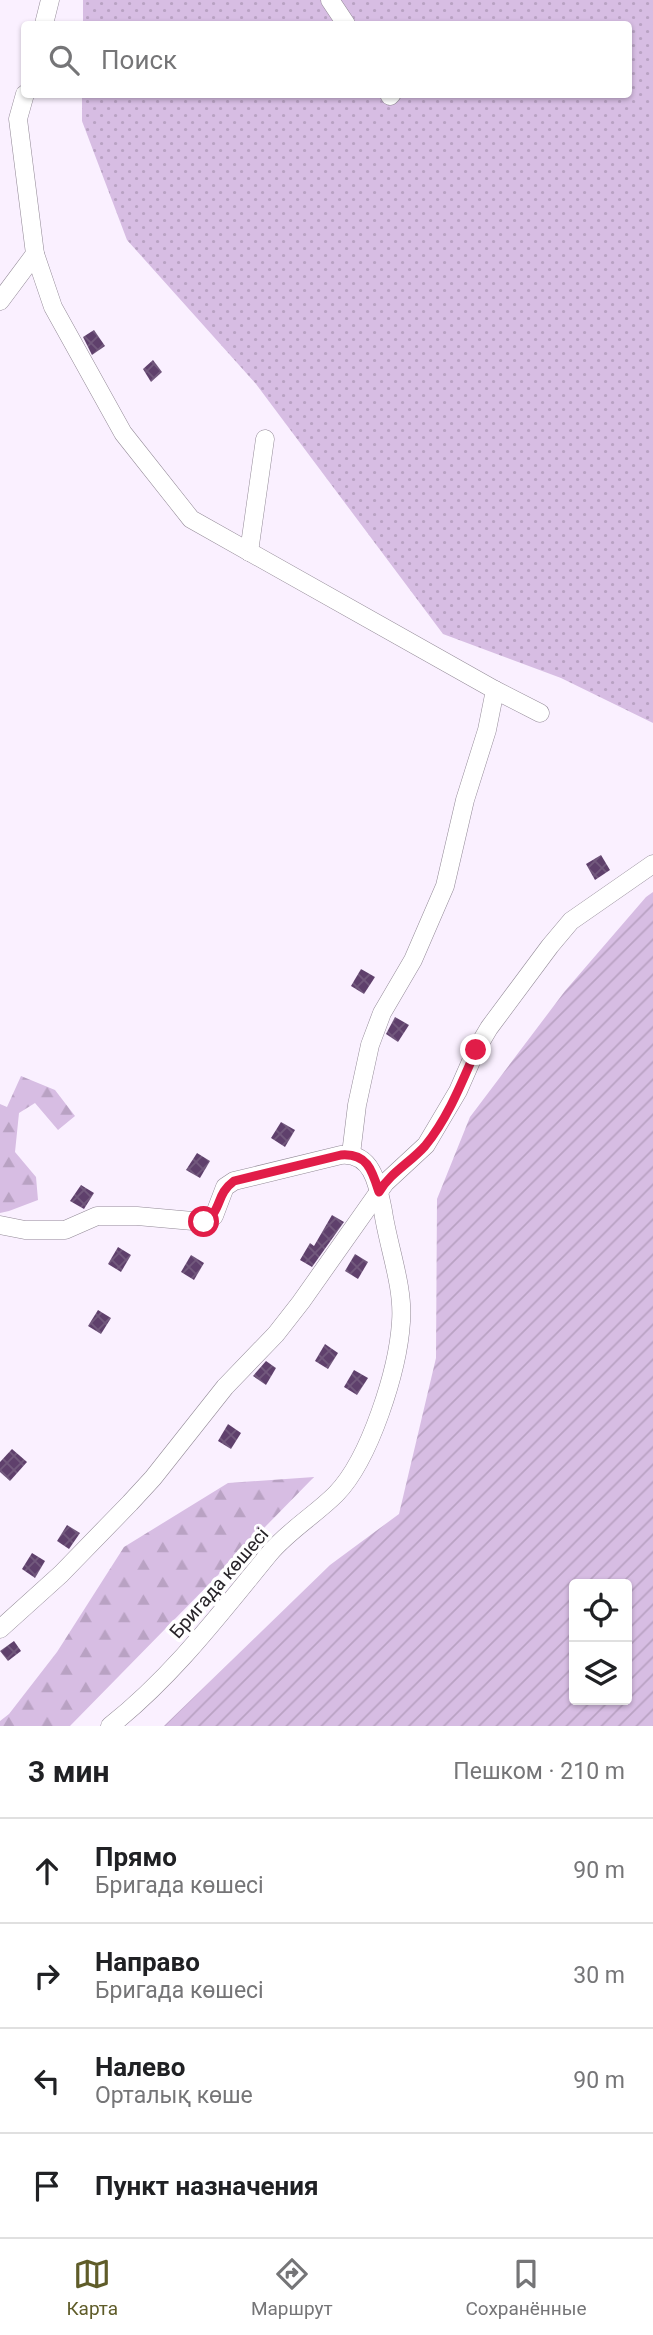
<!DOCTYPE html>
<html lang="ru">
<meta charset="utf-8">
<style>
body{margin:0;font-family:Roboto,sans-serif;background:#f2f2f2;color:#202124}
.controls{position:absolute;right:21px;bottom:21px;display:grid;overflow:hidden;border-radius:7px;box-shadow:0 2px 5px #0004}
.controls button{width:63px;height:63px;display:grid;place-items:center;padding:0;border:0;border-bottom:2px solid #e0e0e0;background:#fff;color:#202124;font:35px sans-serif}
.stop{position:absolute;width:21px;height:21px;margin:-16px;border:5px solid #e11d48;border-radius:50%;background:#fff}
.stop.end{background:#e11d48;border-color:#fff;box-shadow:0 2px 7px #0008}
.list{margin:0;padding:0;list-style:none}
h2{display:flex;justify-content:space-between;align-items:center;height:91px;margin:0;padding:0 28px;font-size:30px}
h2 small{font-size:23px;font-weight:400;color:#757577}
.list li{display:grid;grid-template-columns:46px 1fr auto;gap:21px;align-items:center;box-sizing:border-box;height:105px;padding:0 28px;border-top:2px solid #e0e0e0}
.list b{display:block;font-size:26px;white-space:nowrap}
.list p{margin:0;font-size:23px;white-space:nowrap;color:#757577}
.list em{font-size:23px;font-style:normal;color:#757577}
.icon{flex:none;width:38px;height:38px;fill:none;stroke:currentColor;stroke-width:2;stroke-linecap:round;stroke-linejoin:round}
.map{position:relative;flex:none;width:653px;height:1726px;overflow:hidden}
.search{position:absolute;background:#fff;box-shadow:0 2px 5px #0004;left:21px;right:21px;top:21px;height:77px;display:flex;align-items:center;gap:18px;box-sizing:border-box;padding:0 24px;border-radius:7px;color:#757577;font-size:26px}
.sheet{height:511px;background:#fff}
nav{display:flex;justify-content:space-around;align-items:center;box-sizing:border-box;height:98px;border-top:2px solid #e0e0e0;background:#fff;font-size:19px;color:#757577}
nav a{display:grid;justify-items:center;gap:4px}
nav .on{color:#5f5c29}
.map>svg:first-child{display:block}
.grass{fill:url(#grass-dots)}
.forest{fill:url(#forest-firs)}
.garden{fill:url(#garden-furrows);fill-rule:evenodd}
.building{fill:url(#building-cross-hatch)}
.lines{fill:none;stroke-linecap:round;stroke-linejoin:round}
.minor-casing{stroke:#928996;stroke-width:19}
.minor{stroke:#fff;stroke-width:18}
.route{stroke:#e11d48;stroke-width:9}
.labels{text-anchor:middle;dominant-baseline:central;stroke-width:7;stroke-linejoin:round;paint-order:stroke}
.street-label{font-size:19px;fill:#282429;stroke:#fff}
</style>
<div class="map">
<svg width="653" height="1726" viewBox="0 0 653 1726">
<defs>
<pattern id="grass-dots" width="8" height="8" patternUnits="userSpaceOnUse" patternTransform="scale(1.75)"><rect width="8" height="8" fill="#d7bde3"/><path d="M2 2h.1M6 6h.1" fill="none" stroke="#b9a2c3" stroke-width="1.8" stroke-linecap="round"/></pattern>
<pattern id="forest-firs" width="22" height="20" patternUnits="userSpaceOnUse" patternTransform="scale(1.75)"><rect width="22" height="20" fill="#d7bde3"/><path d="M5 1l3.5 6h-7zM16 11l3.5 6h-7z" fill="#b9a2c3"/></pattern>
<pattern id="garden-furrows" width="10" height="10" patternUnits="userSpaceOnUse" patternTransform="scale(1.75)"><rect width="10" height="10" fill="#d7bde3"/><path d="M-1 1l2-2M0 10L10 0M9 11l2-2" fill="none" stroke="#b9a2c3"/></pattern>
<pattern id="building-cross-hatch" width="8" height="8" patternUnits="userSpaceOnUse" patternTransform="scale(1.75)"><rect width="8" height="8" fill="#5f406c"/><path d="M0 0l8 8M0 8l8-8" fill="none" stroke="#72597d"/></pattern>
</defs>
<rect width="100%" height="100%" fill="#faf0ff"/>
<!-- grass -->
<polygon class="grass" points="83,0 653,0 653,723 561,678 443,634 256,384 127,240 82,121 82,95 628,94 628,24 83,24"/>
<!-- forest -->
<g class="forest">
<polygon points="21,1076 55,1090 75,1116 58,1130 35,1103 19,1113 15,1152 36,1177 38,1200 9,1211 0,1213 0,1104 7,1107"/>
<polygon points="314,1477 70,1726 0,1726 0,1721 9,1714 57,1652 124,1547 228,1483"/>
</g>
<!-- garden -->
<path class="garden" d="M653,892V1726H164L330,1565L399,1514L436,1358L437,1199L470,1117L565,991L646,897ZM574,1584H627V1700H574Z"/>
<!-- building -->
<g class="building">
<polygon points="94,330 105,346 92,355 83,337"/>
<polygon points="153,360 162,372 151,382 143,369"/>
<polygon points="601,855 610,870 595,880 586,864"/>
<polygon points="361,969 375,977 364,994 351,986"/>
<polygon points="395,1017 409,1025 398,1042 386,1034"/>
<polygon points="281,1122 295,1130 285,1147 271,1138"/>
<polygon points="197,1153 210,1161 200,1178 186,1170"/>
<polygon points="81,1185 94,1193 84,1209 70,1201"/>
<polygon points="332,1215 344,1222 312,1267 300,1260 310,1243 314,1246"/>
<polygon points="118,1247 131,1255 121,1272 108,1264"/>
<polygon points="355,1254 368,1262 358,1279 345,1271"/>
<polygon points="191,1255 204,1263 194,1280 181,1272"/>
<polygon points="98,1310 111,1318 101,1334 88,1326"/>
<polygon points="325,1344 338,1353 328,1369 315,1361"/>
<polygon points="266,1361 276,1368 266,1385 253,1376"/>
<polygon points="354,1370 368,1378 357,1395 344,1387"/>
<polygon points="228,1424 241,1433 231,1449 218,1441"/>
<polygon points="12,1449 27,1462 10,1481 0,1472 0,1462"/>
<polygon points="67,1525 80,1533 69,1549 57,1541"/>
<polygon points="32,1553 45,1561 35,1578 22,1569"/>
<polygon points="14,1641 21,1651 8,1661 0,1651"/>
</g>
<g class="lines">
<!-- minor casing -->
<g class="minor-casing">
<g id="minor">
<polyline points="330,0 346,24"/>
<polyline points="44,24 50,0"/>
<polyline points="389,94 390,96 392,94"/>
<polyline points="35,254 53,307 123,433 191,519 495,690"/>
<polyline points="0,301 35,254 18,119 25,94"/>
<polyline points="249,552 265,439"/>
<polyline points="351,1154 357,1105 370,1045 382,1013 413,960 445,886 465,800 487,730 495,690 540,713"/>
<path d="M0,1225L25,1230H65L97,1216H137L204,1222L214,1216L225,1187L234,1181L341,1155C373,1152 378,1186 383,1211C388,1246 404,1287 401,1322C398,1370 370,1459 336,1494C315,1515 288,1531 269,1554C219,1615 172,1677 110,1726"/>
<polyline points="0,1629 61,1574 130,1503 153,1478 225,1387 276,1334 301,1302 385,1183 426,1145 458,1091 476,1050 489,1028 550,946 571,921 653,864"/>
</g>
</g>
<!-- minor -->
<use href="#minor" class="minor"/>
</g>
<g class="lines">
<!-- route -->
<path class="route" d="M204,1222C223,1210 215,1195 234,1181L341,1155C367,1153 372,1170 379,1192C390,1173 411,1162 425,1146C448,1118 462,1082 476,1050"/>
</g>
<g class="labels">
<!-- street labels -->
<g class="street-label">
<text transform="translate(219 1583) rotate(-49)">Бригада көшесі</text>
</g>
</g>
</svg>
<div class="controls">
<button><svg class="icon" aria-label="locate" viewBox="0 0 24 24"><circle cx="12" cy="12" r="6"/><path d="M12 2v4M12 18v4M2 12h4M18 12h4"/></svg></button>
<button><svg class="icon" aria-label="layers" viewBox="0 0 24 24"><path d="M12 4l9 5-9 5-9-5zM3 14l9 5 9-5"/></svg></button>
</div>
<div class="stop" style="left:204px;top:1222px"></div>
<div class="stop end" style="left:476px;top:1050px"></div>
<div class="search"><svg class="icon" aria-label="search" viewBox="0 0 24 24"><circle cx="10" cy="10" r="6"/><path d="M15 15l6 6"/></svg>Поиск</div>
</div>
<section class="sheet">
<h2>3 мин<small>Пешком · 210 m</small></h2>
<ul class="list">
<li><svg class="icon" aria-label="ahead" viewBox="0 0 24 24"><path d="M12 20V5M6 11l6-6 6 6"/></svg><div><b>Прямо</b><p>Бригада көшесі</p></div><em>90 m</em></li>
<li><svg class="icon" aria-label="right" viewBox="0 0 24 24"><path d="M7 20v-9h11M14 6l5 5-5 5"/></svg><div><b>Направо</b><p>Бригада көшесі</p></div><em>30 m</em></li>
<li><svg class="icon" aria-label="left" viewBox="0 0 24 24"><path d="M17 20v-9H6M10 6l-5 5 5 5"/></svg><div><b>Налево</b><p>Орталық көше</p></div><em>90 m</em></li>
<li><svg class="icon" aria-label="arrive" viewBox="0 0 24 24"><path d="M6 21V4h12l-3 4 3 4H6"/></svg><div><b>Пункт назначения</b></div></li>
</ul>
</section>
<nav>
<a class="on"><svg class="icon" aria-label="map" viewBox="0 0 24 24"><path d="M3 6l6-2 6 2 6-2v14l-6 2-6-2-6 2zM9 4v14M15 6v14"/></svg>Карта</a>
<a><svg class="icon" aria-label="directions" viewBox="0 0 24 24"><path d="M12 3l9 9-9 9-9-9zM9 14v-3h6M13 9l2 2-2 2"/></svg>Маршрут</a>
<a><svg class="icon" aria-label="saved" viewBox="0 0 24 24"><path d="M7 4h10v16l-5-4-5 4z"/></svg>Сохранённые</a>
</nav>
